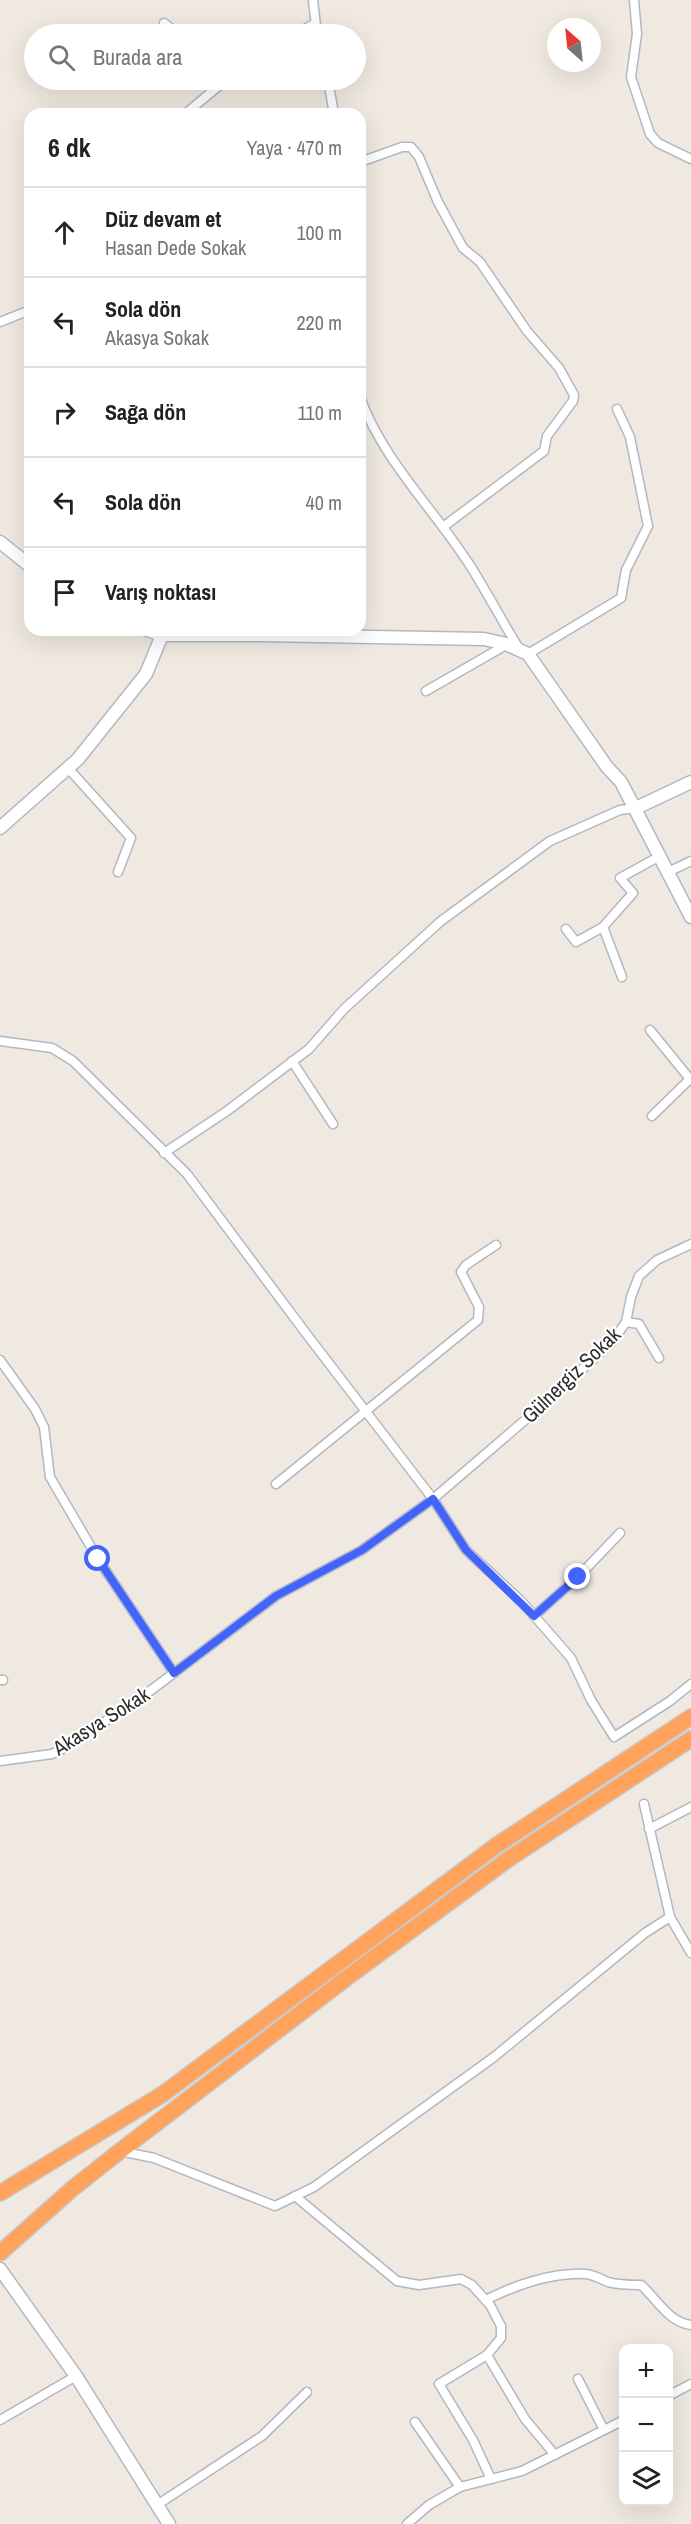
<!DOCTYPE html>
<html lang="tr">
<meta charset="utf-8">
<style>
body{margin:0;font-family:"Archivo Narrow",sans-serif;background:#f2f2f2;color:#222}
.controls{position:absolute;right:18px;bottom:18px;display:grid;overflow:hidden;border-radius:12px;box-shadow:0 6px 24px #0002}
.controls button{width:54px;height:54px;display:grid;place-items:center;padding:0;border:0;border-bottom:2px solid #e0e0e0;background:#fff;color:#222;font:30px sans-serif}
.compass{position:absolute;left:547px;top:18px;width:54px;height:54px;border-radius:50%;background:#fff;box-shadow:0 6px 24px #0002;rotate:333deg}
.stop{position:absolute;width:18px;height:18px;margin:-14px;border:4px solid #4264fb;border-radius:50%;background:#fff}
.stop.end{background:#4264fb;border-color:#fff;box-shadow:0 2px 6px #0008}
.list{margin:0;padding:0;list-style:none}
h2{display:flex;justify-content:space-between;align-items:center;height:78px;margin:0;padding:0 24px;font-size:26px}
h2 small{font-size:20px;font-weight:400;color:#767676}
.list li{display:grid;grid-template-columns:39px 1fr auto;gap:18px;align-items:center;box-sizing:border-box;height:90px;padding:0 24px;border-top:2px solid #e0e0e0}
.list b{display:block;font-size:22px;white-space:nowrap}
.list p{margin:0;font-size:20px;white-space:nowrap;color:#767676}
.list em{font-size:20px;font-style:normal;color:#767676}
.icon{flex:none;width:33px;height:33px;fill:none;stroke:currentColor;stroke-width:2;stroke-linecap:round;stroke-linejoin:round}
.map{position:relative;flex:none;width:691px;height:2524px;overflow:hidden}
.search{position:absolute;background:#fff;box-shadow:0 6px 24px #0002;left:24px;top:24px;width:342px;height:66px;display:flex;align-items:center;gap:15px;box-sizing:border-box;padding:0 21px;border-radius:33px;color:#767676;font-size:22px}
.panel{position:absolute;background:#fff;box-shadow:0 6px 24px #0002;left:24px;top:108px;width:342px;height:528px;border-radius:18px}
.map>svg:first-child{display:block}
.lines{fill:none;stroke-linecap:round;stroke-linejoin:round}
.street-casing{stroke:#b4b7c1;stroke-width:11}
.secondary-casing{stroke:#b4b7c1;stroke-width:15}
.highway-casing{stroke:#c9c9c9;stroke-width:18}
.street{stroke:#fff;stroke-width:8}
.secondary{stroke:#fff;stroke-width:12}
.highway{stroke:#ffa35c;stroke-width:15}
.route{stroke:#4264fb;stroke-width:8}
.labels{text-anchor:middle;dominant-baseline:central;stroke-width:4.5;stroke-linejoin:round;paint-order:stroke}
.street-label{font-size:21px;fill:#2e2e2e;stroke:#fff}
</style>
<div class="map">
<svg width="691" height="2524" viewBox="0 0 691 2524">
<rect width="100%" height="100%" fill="#efe9e1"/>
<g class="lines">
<!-- street casing -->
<g class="street-casing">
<g id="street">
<polyline points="313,0 317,34"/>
<polyline points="634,0 637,34 631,77 650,134 658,143 691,159"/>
<polyline points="164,23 178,34"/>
<polyline points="295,34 314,24"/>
<polyline points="328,80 334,114"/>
<polyline points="185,114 226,80"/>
<polyline points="360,162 402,147 411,147 419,157 438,202 463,248 480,262 527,331 559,368 574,395 573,401 547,436 544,451 443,527"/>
<polyline points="0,322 30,310"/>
<path d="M360,397C383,461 435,510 471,567C488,594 503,623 520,650"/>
<polyline points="528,654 621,598 626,570 648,526 630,437 617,409"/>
<polyline points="426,691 506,645"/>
<polyline points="68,768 131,838 118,872"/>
<polyline points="668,872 691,861"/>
<polyline points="566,929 576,942 603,927"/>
<polyline points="622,977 603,927 633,893 620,878 660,856"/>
<polyline points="650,1030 690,1079"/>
<polyline points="0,1041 52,1048 73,1061 187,1174 308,1336 433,1499 466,1550 522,1602 571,1658 591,1700 614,1737 670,1701 691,1684"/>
<polyline points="292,1061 333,1124"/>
<polyline points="652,1116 691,1078"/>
<polyline points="164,1153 227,1111 309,1049 344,1009 441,921 550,841 620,810 636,808"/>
<polyline points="626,1322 639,1324 659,1358"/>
<polyline points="0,1360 35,1409 44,1427 50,1477 98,1559 174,1673"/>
<polyline points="276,1484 478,1320 479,1307 461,1272 466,1265 496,1245"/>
<polyline points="534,1616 578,1577 620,1533"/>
<polyline points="0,1680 3,1680"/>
<polyline points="0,1761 52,1754 68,1746 142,1697 276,1596 362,1550 433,1499 553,1396 612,1342 626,1322 631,1297 639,1276 657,1260 691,1244"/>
<polyline points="644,1804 670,1917 691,1953"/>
<polyline points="649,1829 691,1807"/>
<polyline points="120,2151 154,2158 275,2206 314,2187 494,2057 645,1933 670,1917"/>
<polyline points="295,2196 397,2281 419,2285 461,2279 472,2285 490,2305 501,2326 501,2338 487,2355 439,2384 473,2440 491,2479"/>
<path d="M486,2300C515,2285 553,2272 586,2274C594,2275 601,2279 608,2282C618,2285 630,2285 641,2285C657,2299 668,2322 691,2325"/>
<polyline points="487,2355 525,2419 555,2455"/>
<polyline points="578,2379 604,2430"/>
<polyline points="668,2396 691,2384"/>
<polyline points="0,2420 76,2376"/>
<polyline points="415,2422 460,2487"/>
<polyline points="157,2505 262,2436 307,2392"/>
<polyline points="407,2524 429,2505 460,2487 522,2471 624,2420"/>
</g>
</g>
<!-- secondary casing -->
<g class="secondary-casing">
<g id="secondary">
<polyline points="0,542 30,566"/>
<polyline points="147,630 162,635 263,635 484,639 506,644 528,654 607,767 621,782 691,917"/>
<polyline points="636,808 691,782"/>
<polyline points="0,828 78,759 146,674 162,635"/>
<polyline points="0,2269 76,2376 169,2524"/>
</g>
</g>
<!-- highway casing -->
<g class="highway-casing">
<g id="highway">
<polyline points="0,2193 163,2094 497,1845 691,1717"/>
<polyline points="0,2253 72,2189 120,2151 349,1976 507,1860 691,1739"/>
</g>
</g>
<!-- street -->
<use href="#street" class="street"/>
<!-- secondary -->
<use href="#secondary" class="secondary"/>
<!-- highway -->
<use href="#highway" class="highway"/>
</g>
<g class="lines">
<!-- route -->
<polyline class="route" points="98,1559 174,1673 276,1596 362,1550 433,1499 466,1550 534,1616 578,1577"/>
</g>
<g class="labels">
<!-- street labels -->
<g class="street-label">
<text transform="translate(571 1375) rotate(-44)">Gülnergiz Sokak</text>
<text transform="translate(101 1721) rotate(-32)">Akasya Sokak</text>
</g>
</g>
</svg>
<div class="controls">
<button>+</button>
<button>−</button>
<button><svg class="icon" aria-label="layers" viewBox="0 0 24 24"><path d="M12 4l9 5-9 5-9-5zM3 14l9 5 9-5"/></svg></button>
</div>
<svg class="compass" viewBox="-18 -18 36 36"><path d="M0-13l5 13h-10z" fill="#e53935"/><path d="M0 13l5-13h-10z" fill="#767676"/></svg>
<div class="stop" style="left:98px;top:1559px"></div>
<div class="stop end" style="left:578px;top:1577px"></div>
<div class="search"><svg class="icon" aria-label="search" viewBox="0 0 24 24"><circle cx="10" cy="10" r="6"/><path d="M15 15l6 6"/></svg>Burada ara</div>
<section class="panel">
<h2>6 dk<small>Yaya · 470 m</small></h2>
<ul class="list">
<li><svg class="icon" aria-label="ahead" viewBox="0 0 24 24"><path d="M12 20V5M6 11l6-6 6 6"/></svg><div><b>Düz devam et</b><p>Hasan Dede Sokak</p></div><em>100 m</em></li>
<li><svg class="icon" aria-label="left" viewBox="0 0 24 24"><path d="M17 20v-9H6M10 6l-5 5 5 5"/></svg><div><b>Sola dön</b><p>Akasya Sokak</p></div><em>220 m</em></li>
<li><svg class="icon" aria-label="right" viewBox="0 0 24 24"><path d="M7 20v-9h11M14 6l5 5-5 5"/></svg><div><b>Sağa dön</b></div><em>110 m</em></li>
<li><svg class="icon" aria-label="left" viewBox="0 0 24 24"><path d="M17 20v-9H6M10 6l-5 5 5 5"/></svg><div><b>Sola dön</b></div><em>40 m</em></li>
<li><svg class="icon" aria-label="arrive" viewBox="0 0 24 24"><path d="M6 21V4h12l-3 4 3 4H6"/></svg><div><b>Varış noktası</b></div></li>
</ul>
</section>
</div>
